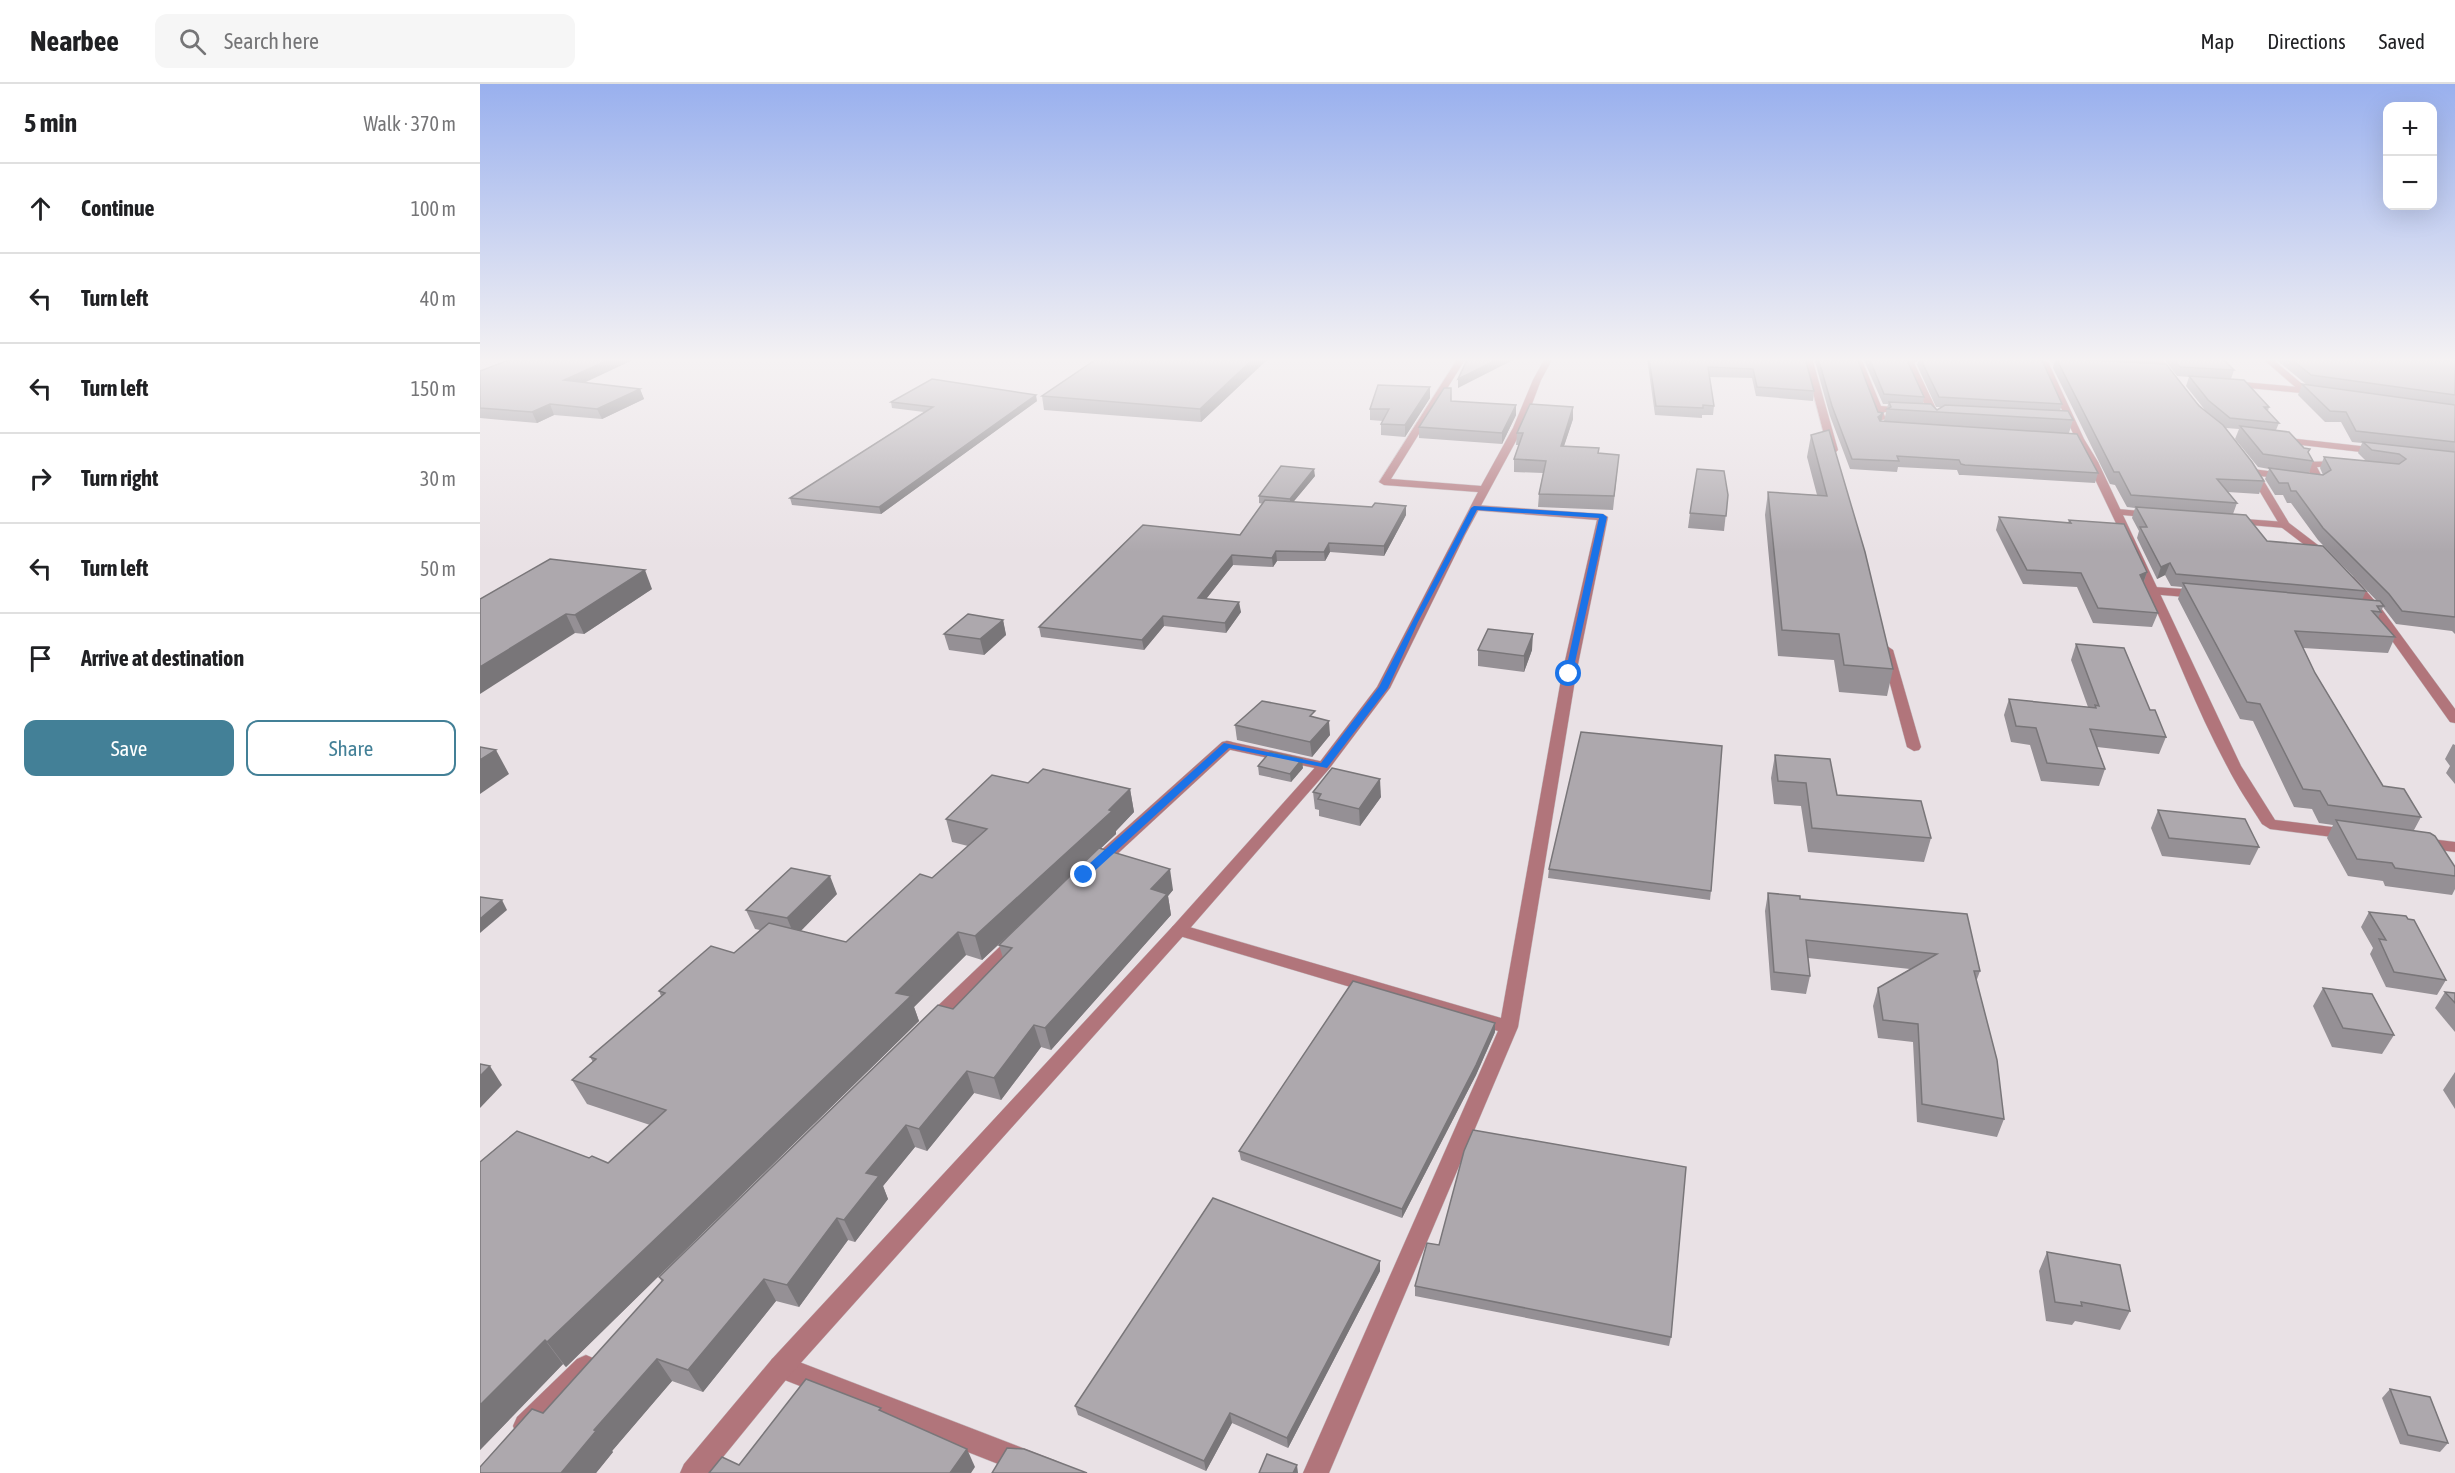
<!DOCTYPE html>
<meta charset="utf-8">
<style>
body{margin:0;font-family:"Asap Condensed",sans-serif;background:#f6f6f6;color:#202124}
.controls{position:absolute;right:18px;top:18px;display:grid;overflow:hidden;border-radius:12px;box-shadow:0 6px 24px #0002}
.controls button{width:54px;height:54px;display:grid;place-items:center;padding:0;border:0;border-bottom:2px solid #e0e0e0;background:#fff;color:#202124;font:30px sans-serif}
.stop{position:absolute;width:18px;height:18px;margin:-14px;border:4px solid #1a73e8;border-radius:50%;background:#fff}
.stop.end{background:#1a73e8;border-color:#fff;box-shadow:0 2px 6px #0008}
.list{margin:0;padding:0;list-style:none}
h2{display:flex;justify-content:space-between;align-items:center;height:78px;margin:0;padding:0 24px;font-size:26px}
h2 small{font-size:20px;font-weight:400;color:#757577}
.list li{display:grid;grid-template-columns:39px 1fr auto;gap:18px;align-items:center;box-sizing:border-box;height:90px;padding:0 24px;border-top:2px solid #e0e0e0}
.list b{display:block;font-size:22px;white-space:nowrap}
.list em{font-size:20px;font-style:normal;color:#757577}
.actions{display:flex;gap:12px;padding:18px 24px}
.actions a{flex:1;padding:14px 0;border:2px solid #438097;border-radius:12px;text-align:center;font-size:21px;color:#438097}
.actions .main{background:#438097;color:#fff}
.icon{flex:none;width:33px;height:33px;fill:none;stroke:currentColor;stroke-width:2;stroke-linecap:round;stroke-linejoin:round}
.map{position:relative;flex:none;width:1975px;height:1389px;overflow:hidden}
header{display:flex;align-items:center;gap:36px;box-sizing:border-box;height:84px;padding:0 30px;background:#fff;border-bottom:2px solid #e0e0e0}
header strong{font-size:28px}
nav{display:flex;gap:33px;margin-inline-start:auto;font-size:21px}
.search{width:420px;height:54px;background:#f6f6f6;display:flex;align-items:center;gap:15px;box-sizing:border-box;padding:0 21px;border-radius:12px;color:#757577;font-size:22px}
main{display:flex}
aside{flex:1;background:#fff}
.map>svg:first-child{display:block}
.lines{fill:none;stroke-linecap:round;stroke-linejoin:round}
.service-casing{stroke:#c7bfc3;stroke-width:1}
.minor-casing{stroke:#c7bfc3;stroke-width:1}
.service{fill:#b1757b;fill-rule:evenodd}
.minor{fill:#b1757b;fill-rule:evenodd}
.wall{fill:#959095;fill-rule:evenodd}
.shaded-wall{fill:#797679}
.building{fill:#ada8ad;stroke:#797679;stroke-width:1.5}
.route{fill:#1a73e8}
</style>
<header>
<strong>Nearbee</strong>
<div class="search"><svg class="icon" aria-label="search" viewBox="0 0 24 24"><circle cx="10" cy="10" r="6"/><path d="M15 15l6 6"/></svg>Search here</div>
<nav><a>Map</a><a>Directions</a><a>Saved</a></nav>
</header>
<main>
<aside>
<h2>5 min<small>Walk · 370 m</small></h2>
<ul class="list">
<li><svg class="icon" aria-label="ahead" viewBox="0 0 24 24"><path d="M12 20V5M6 11l6-6 6 6"/></svg><div><b>Continue</b></div><em>100 m</em></li>
<li><svg class="icon" aria-label="left" viewBox="0 0 24 24"><path d="M17 20v-9H6M10 6l-5 5 5 5"/></svg><div><b>Turn left</b></div><em>40 m</em></li>
<li><svg class="icon" aria-label="left" viewBox="0 0 24 24"><path d="M17 20v-9H6M10 6l-5 5 5 5"/></svg><div><b>Turn left</b></div><em>150 m</em></li>
<li><svg class="icon" aria-label="right" viewBox="0 0 24 24"><path d="M7 20v-9h11M14 6l5 5-5 5"/></svg><div><b>Turn right</b></div><em>30 m</em></li>
<li><svg class="icon" aria-label="left" viewBox="0 0 24 24"><path d="M17 20v-9H6M10 6l-5 5 5 5"/></svg><div><b>Turn left</b></div><em>50 m</em></li>
<li><svg class="icon" aria-label="arrive" viewBox="0 0 24 24"><path d="M6 21V4h12l-3 4 3 4H6"/></svg><div><b>Arrive at destination</b></div></li>
</ul>
<div class="actions"><a class="main">Save</a><a>Share</a></div>
</aside>
<div class="map">
<svg width="1975" height="1389" viewBox="0 0 1975 1389">
<rect width="100%" height="100%" fill="#e9e1e5"/>
<g class="lines">
<!-- service casing -->
<g class="service-casing">
<g id="service">
<polygon points="1373,274 1381,274 1401,322 1425,324 1428,325 1428,329 1403,328 1406,335 1398,337"/>
<polygon points="1430,274 1438,274 1439,276 1434,279 1462,337 1460,339 1452,337 1425,278"/>
<polygon points="1782,274 1791,274 1827,304 1827,308 1821,308"/>
<polygon points="1799,353 1898,364 1903,367 1898,370 1796,358 1794,356"/>
<polygon points="1862,377 1866,378 1866,382 1837,383 1844,397 1839,400 1773,391 1768,388 1773,385 1832,393 1825,380 1826,378"/>
<polygon points="995,421 1123,430 1128,433 1096,590 1038,943 849,1389 823,1389 1018,947 693,850 690,846 693,842 699,840 1021,934 1082,590 1117,436 991,426 990,424"/>
<polygon points="1637,425 1673,428 1678,431 1673,434 1633,430 1633,426"/>
<polygon points="1751,434 1805,438 1810,441 1805,444 1747,439 1747,435"/>
<polygon points="1674,503 1718,506 1724,510 1718,514 1670,510 1668,507"/>
<polygon points="747,657 844,678 851,682 844,686 742,664 740,661"/>
<polygon points="301,1271 574,1376 583,1380 587,1389 541,1389 292,1291 289,1283 292,1275"/>
</g>
</g>
<!-- minor casing -->
<g class="minor-casing">
<g id="minor">
<polygon points="978,274 986,274 911,395 1001,402 1033,344 1053,296 1065,274 1073,274 1061,296 1043,344 985,451 910,604 849,685 705,850 310,1291 230,1389 200,1389 204,1380 292,1275 693,842 839,679 897,603 998,408 904,401 899,398"/>
<polygon points="1324,274 1332,274 1358,366 1356,368 1348,366"/>
<polygon points="1673,274 1681,274 1698,296 1697,298 1691,298"/>
<path d="M1561,276L1568,278L1604,355L1618,378L1761,682L1795,736L1868,745L1876,750L1874,753L1868,755L1790,745L1782,740C1770,721 1757,702 1747,682C1716,625 1694,563 1666,504C1632,428 1594,354 1560,278Z"/>
<polygon points="1751,297 1841,305 1845,308 1841,311 1748,302 1748,298"/>
<polygon points="1768,384 1776,384 1809,439 1851,471 1851,475 1843,475 1801,443 1767,386"/>
<polygon points="1870,492 1874,493 1901,524 1975,625 1975,639 1970,638 1893,530 1866,499 1864,496"/>
<polygon points="1407,562 1413,566 1441,663 1439,666 1434,667 1427,663 1401,566"/>
<polygon points="747,657 752,658 754,661 752,664 620,786 608,786 606,782 608,778 742,658"/>
<polygon points="1943,754 1975,758 1975,768 1937,763 1935,759 1937,755"/>
<polygon points="536,851 542,853 545,857 542,861 460,943 453,945 446,943 444,938 446,933 530,853"/>
<polygon points="106,1271 115,1275 118,1283 115,1291 55,1351 46,1355 37,1351 33,1342 37,1333 97,1275"/>
</g>
</g>
<!-- service -->
<use href="#service" class="service"/>
<!-- minor -->
<use href="#minor" class="minor"/>
</g>
<!-- wall -->
<g class="wall">
<polygon points="789,274 721,338 564,326 562,312"/>
<polygon points="1167,274 1325,274 1334,307 1333,317 1276,312 1272,294 1230,293 1234,322 1233,331 1222,331 1222,334 1175,331"/>
<polygon points="1334,274 1377,274 1398,328 1403,329 1401,337 1404,337 1408,320 1403,320 1383,274 1428,274 1427,275 1444,313 1443,319 1457,326 1462,323 1456,323 1437,281 1439,274 1561,274 1582,320 1580,327 1593,336 1589,349 1618,389 1615,399 1483,391 1479,391 1477,386 1418,383 1417,388 1370,385 1350,332"/>
<path d="M1575,274H1678L1676,280L1725,326L1706,302L1709,293L1697,292L1683,274H1742L1754,286L1751,295L1789,323L1788,327L1799,339L1796,346L1828,368L1833,377L1829,389L1843,391L1840,384L1844,373L1886,377L1878,369L1882,359L1872,358L1861,338H1845L1818,311L1822,300L1827,301L1794,274H1975V550L1972,547L1916,540L1903,523L1898,534L1915,553L1908,569L1823,564L1835,589L1903,702L1941,733L1934,746L1975,792V805L1972,811L1905,802L1903,797L1868,792L1847,754L1853,741L1839,739L1832,725L1814,723L1773,637L1760,635L1698,515L1702,503L1691,502L1685,491L1677,495L1657,454L1659,447L1652,434L1655,424L1647,423L1635,401L1630,400L1573,284ZM1743,342L1746,344L1759,345L1755,355L1778,383L1789,385L1785,395L1795,411H1803L1807,419H1811L1838,456L1897,517L1882,516L1886,507L1787,457L1753,430L1757,419L1748,408L1779,410L1784,397Z"/>
<polygon points="0,287 160,305 164,315 122,335 74,331 57,339 0,334"/>
<polygon points="950,303 950,314 925,353 901,351 901,340 903,337 890,336 890,325"/>
<polygon points="557,317 401,430 312,421 310,414 444,328 412,324 411,318"/>
<polygon points="971,317 1036,331 1022,360 939,354 939,343"/>
<polygon points="1093,335 1084,362 1119,364 1118,369 1139,371 1133,426 1058,423 1059,410 1063,389 1034,388 1034,375 1039,361 1036,361 1037,349"/>
<polygon points="1331,351 1413,585 1407,612 1359,608 1354,576 1298,572 1285,431 1288,408 1337,411 1327,373"/>
<polygon points="835,392 813,418 926,431 904,472 850,468 845,477 797,477 793,483 753,481 726,515 761,528 746,549 684,542 664,566 561,553 559,543 760,451 783,420 779,419 779,412"/>
<polygon points="1248,411 1244,447 1208,444 1210,429"/>
<polygon points="1519,433 1588,439 1589,436 1667,488 1664,498 1678,529 1672,543 1613,539 1597,503 1543,500 1516,446"/>
<polygon points="172,505 104,550 95,549 0,515"/>
<polygon points="523,536 526,551 504,571 469,566 464,550"/>
<polygon points="1596,560 1670,626 1686,653 1679,670 1617,663 1625,685 1619,702 1561,697 1550,661 1531,658 1524,631 1529,615 1608,623 1591,576"/>
<polygon points="998,566 1052,566 1044,588 998,582"/>
<polygon points="835,633 850,651 832,673 757,656 755,641"/>
<polygon points="1973,660 1975,661 1975,700 1966,689 1970,682 1965,675"/>
<polygon points="1295,671 1357,711 1451,754 1444,778 1328,768 1321,722 1294,720 1291,694"/>
<polygon points="778,682 823,684 811,698 779,691"/>
<polygon points="548,699 650,705 654,728 636,747 636,750 620,765 693,806 688,812 691,831 571,966 561,963 521,1016 494,1009 447,1067 435,1063 403,1102 408,1115 375,1158 368,1156 319,1223 296,1217 223,1308 192,1297 132,1367 133,1368 116,1389 0,1389 63,1329 182,1198 179,1193 473,925 523,874 519,861 567,815 502,876 486,871 434,923 439,937 86,1283 83,1280 0,1366 0,1078 109,1074 128,1079 170,1041 107,1020 92,996 113,978 110,973 181,912 179,907 254,869 280,846 275,845 266,826 357,810 320,847 366,858 452,794 488,762 472,758 466,735"/>
<polygon points="833,708 901,713 880,742 839,732 839,726 835,725"/>
<polygon points="1678,726 1779,763 1770,781 1682,772 1671,744"/>
<polygon points="1069,785 1231,807 1230,816 1068,794"/>
<polygon points="1288,809 1320,815 1500,887 1496,898 1524,1035 1517,1053 1437,1038 1433,958 1398,954 1393,922 1398,904 1430,885 1328,874 1330,892 1326,910 1291,906 1285,827"/>
<polygon points="1889,828 1966,896 1957,911 1906,903 1890,870 1893,864 1881,843"/>
<polygon points="1843,904 1914,951 1902,970 1852,963 1833,922"/>
<polygon points="1965,908 1975,909 1975,948 1955,924"/>
<polygon points="1015,948 996,991 922,1134 761,1076 759,1067"/>
<polygon points="1975,988 1975,1025 1963,1006"/>
<polygon points="1567,1168 1650,1227 1640,1246 1595,1237 1592,1241 1566,1237 1559,1187"/>
<polygon points="900,1177 900,1187 808,1364 752,1339 726,1387 598,1331 595,1322"/>
<polygon points="935,1202 1191,1253 1189,1262 935,1212"/>
<polygon points="1910,1305 1968,1359 1960,1368 1920,1360 1902,1314"/>
</g>
<!-- shaded-wall -->
<g class="shaded-wall">
<polygon points="133,274 157,274 89,306 84,296"/>
<polygon points="774,274 789,274 721,338 720,325"/>
<polygon points="1021,274 1037,274 978,304 978,295"/>
<polygon points="950,303 950,314 925,353 925,341"/>
<polygon points="160,305 164,315 122,335 117,325"/>
<polygon points="556,311 557,317 401,430 399,423"/>
<polygon points="70,320 74,331 57,339 52,328"/>
<polygon points="1036,321 1036,331 1022,360 1022,349"/>
<polygon points="1093,323 1093,335 1080,374 1081,362"/>
<polygon points="1403,329 1401,339 1398,333"/>
<polygon points="834,385 835,392 810,422 810,415"/>
<polygon points="926,422 926,431 904,472 904,462"/>
<polygon points="849,459 850,468 845,477 844,468"/>
<polygon points="796,467 797,477 793,483 792,474"/>
<polygon points="752,471 753,481 719,524 718,514"/>
<polygon points="1690,479 1685,491 1677,495 1681,483"/>
<polygon points="165,486 172,505 104,550 95,531"/>
<polygon points="1667,488 1662,502 1660,491"/>
<polygon points="759,518 761,528 746,549 745,539"/>
<polygon points="86,530 95,549 0,610 0,583"/>
<polygon points="683,532 684,542 664,566 662,556"/>
<polygon points="523,536 526,551 504,571 500,555"/>
<polygon points="1053,550 1052,566 1044,588 1044,572"/>
<polygon points="849,637 850,651 832,673 830,658"/>
<polygon points="16,666 29,690 0,710 0,676"/>
<polygon points="822,675 823,684 811,698 810,690"/>
<polygon points="900,695 901,713 880,742 879,725"/>
<polygon points="650,705 654,728 636,747 636,750 502,876 495,852 629,726"/>
<polygon points="690,785 693,806 688,812 691,831 571,966 565,944 671,805"/>
<polygon points="350,792 357,810 315,853 307,834"/>
<polygon points="22,816 27,826 0,849 0,835"/>
<polygon points="478,848 486,871 434,923 439,937 86,1283 67,1258 416,909"/>
<polygon points="1015,939 1015,948 996,991 922,1134 922,1125"/>
<polygon points="554,941 561,963 521,1016 514,994"/>
<polygon points="10,982 22,1001 0,1024 0,992"/>
<polygon points="487,987 494,1009 447,1067 439,1045"/>
<polygon points="426,1041 435,1063 403,1102 408,1115 375,1158 364,1136 386,1089"/>
<polygon points="357,1134 368,1156 319,1223 307,1201"/>
<polygon points="900,1177 900,1187 808,1364 807,1354"/>
<polygon points="284,1195 296,1217 223,1308 208,1286"/>
<polygon points="65,1256 83,1280 0,1366 0,1321"/>
<polygon points="177,1275 192,1297 132,1367 133,1368 116,1389 81,1389 114,1346"/>
<polygon points="750,1329 752,1339 726,1387 724,1377"/>
<polygon points="487,1365 495,1383 491,1389 470,1389"/>
<polygon points="817,1381 818,1389 813,1389"/>
</g>
<!-- building -->
<g class="building">
<polygon points="34,274 133,274 84,296 160,305 117,325 70,320 52,328 0,324 0,287"/>
<polygon points="618,274 774,274 720,325 562,312"/>
<polygon points="988,274 1021,274 978,295"/>
<polygon points="1169,274 1325,274 1334,307 1277,303 1273,285 1228,283 1234,322 1223,321 1223,324 1176,322"/>
<polygon points="1338,274 1377,274 1398,328 1403,329 1398,333 1400,337 1597,350 1618,389 1485,381 1481,380 1479,376 1417,372 1419,377 1372,375 1352,322"/>
<polygon points="1389,274 1426,274 1444,313 1404,310"/>
<polygon points="1440,274 1561,274 1582,320 1459,313"/>
<polygon points="1576,274 1686,280 1719,322 1743,341 1772,378 1784,397 1737,395 1757,419 1651,411 1639,388 1634,388"/>
<polygon points="1693,274 1742,274 1754,286 1700,283"/>
<polygon points="1810,274 1975,274 1975,311 1831,291"/>
<polygon points="1709,292 1764,296 1789,323 1784,323 1799,339 1750,334 1728,316"/>
<polygon points="452,295 556,311 399,423 310,414 453,323 411,318"/>
<polygon points="1822,300 1975,321 1975,358 1876,347 1866,328 1850,327"/>
<polygon points="898,301 950,303 925,341 901,340 909,325 890,325"/>
<polygon points="964,304 971,304 971,317 1036,321 1022,349 939,343"/>
<polygon points="1409,318 1451,320 1457,326 1465,321 1588,327 1593,336 1407,325 1411,323"/>
<polygon points="1050,320 1093,323 1081,362 1119,364 1118,369 1139,371 1134,412 1059,410 1066,377 1034,375 1043,349 1037,349"/>
<polygon points="1760,342 1809,348 1824,364 1830,365 1828,368 1833,377 1783,370"/>
<polygon points="1349,346 1385,468 1413,585 1364,581 1359,550 1302,546 1288,408 1347,412 1331,351"/>
<polygon points="1883,358 1975,368 1975,533 1922,527 1909,510 1843,444 1816,407 1811,407 1808,399 1799,399 1789,384 1843,391 1851,386 1844,373 1919,380 1926,375 1919,370 1892,366"/>
<polygon points="801,382 834,385 810,415 779,412"/>
<polygon points="1217,385 1244,387 1248,411 1246,432 1210,429"/>
<polygon points="785,416 892,423 895,419 926,422 904,462 849,459 844,468 796,467 792,474 752,471 718,514 759,518 745,539 683,532 662,556 559,543 663,441 760,451"/>
<polygon points="1656,423 1766,431 1787,457 1843,462 1886,507 1696,490 1690,479 1681,483 1660,443 1667,443"/>
<polygon points="1519,433 1591,439 1589,436 1644,440 1667,488 1660,491 1678,529 1618,524 1601,489 1547,486"/>
<polygon points="70,475 165,486 95,531 86,530 0,583 0,515"/>
<polygon points="1703,499 1900,517 1904,522 1897,522 1901,528 1892,527 1915,553 1815,547 1835,589 1903,702 1924,705 1941,733 1848,721 1840,707 1823,705 1780,620 1767,618"/>
<polygon points="488,530 523,536 500,555 464,550"/>
<polygon points="1008,545 1053,550 1044,572 998,566"/>
<polygon points="1596,560 1644,564 1670,626 1675,626 1686,653 1610,645 1625,685 1567,679 1556,644 1536,642 1529,615 1616,624 1615,621 1619,622"/>
<polygon points="782,617 835,627 830,632 849,637 830,658 755,641"/>
<polygon points="1101,648 1242,662 1231,807 1069,785"/>
<polygon points="0,663 16,666 0,676"/>
<polygon points="790,668 822,675 810,690 778,682"/>
<polygon points="1295,671 1350,675 1357,711 1441,717 1451,754 1332,744 1326,699 1298,697"/>
<polygon points="852,684 900,695 879,725 838,715 841,710 833,708"/>
<polygon points="563,685 650,705 629,726 632,727 630,729 495,852 478,848 416,909 431,912 67,1258 65,1256 0,1321 0,1078 37,1047 109,1074 112,1072 128,1079 186,1026 92,996 116,975 110,973 185,909 179,907 231,862 254,869 289,839 366,858 440,790 452,794 507,745 466,735 512,691 548,699"/>
<polygon points="1678,726 1765,735 1779,763 1689,754"/>
<polygon points="1856,736 1950,749 1955,752 1975,783 1975,792 1915,784 1912,779 1877,775"/>
<polygon points="619,764 690,785 671,805 687,810 565,944 554,941 514,994 487,987 439,1045 426,1041 386,1089 399,1092 364,1136 357,1134 307,1201 284,1195 208,1286 177,1275 114,1346 116,1347 81,1389 0,1389 0,1383 52,1325 63,1329 183,1196 179,1193 458,921 473,925 532,864 519,861"/>
<polygon points="311,784 350,792 307,834 266,826"/>
<polygon points="1288,809 1320,812 1320,815 1487,830 1500,887 1494,887 1517,976 1524,1035 1442,1020 1438,940 1403,936 1398,904 1457,870 1326,856 1330,892 1294,888"/>
<polygon points="0,813 22,816 0,835"/>
<polygon points="1889,828 1926,832 1928,835 1934,836 1966,896 1914,888 1899,855 1906,856"/>
<polygon points="873,897 1015,939 996,981 922,1125 759,1067"/>
<polygon points="1843,904 1892,910 1914,951 1863,944"/>
<polygon points="1965,908 1975,909 1975,919"/>
<polygon points="0,980 10,982 0,992"/>
<polygon points="993,1046 1206,1083 1191,1253 935,1202 947,1159 959,1161 984,1067"/>
<polygon points="733,1114 900,1177 807,1354 750,1329 724,1377 595,1322"/>
<polygon points="1567,1168 1640,1181 1650,1227 1601,1218 1602,1222 1575,1218"/>
<polygon points="326,1295 401,1324 399,1326 487,1365 470,1389 229,1389 242,1373 259,1381"/>
<polygon points="1910,1305 1950,1313 1968,1359 1928,1351"/>
<polygon points="527,1364 544,1365 607,1389 512,1389"/>
<polygon points="787,1370 817,1381 813,1389 779,1389"/>
</g>
<!-- sky -->
<linearGradient id="sky" x2="0" y2="1"><stop stop-color="#99b0ee"/><stop offset="0.59" stop-color="#f5f2f3"/><stop offset="1" stop-color="#f5f2f3" stop-opacity="0"/></linearGradient>
<rect width="1975" height="468" fill="url(#sky)"/>
<!-- route -->
<polygon class="route" points="994,422 1123,430 1127,433 1092,592 1085,590 1119,434 997,426 938,538 908,604 847,684 749,664 608,793 600,793 600,788 744,659 841,679 899,603 991,424"/>
</svg>
<div class="controls">
<button>+</button>
<button>−</button>
</div>
<div class="stop" style="left:1089px;top:590px"></div>
<div class="stop end" style="left:604px;top:791px"></div>
</div>
</main>
